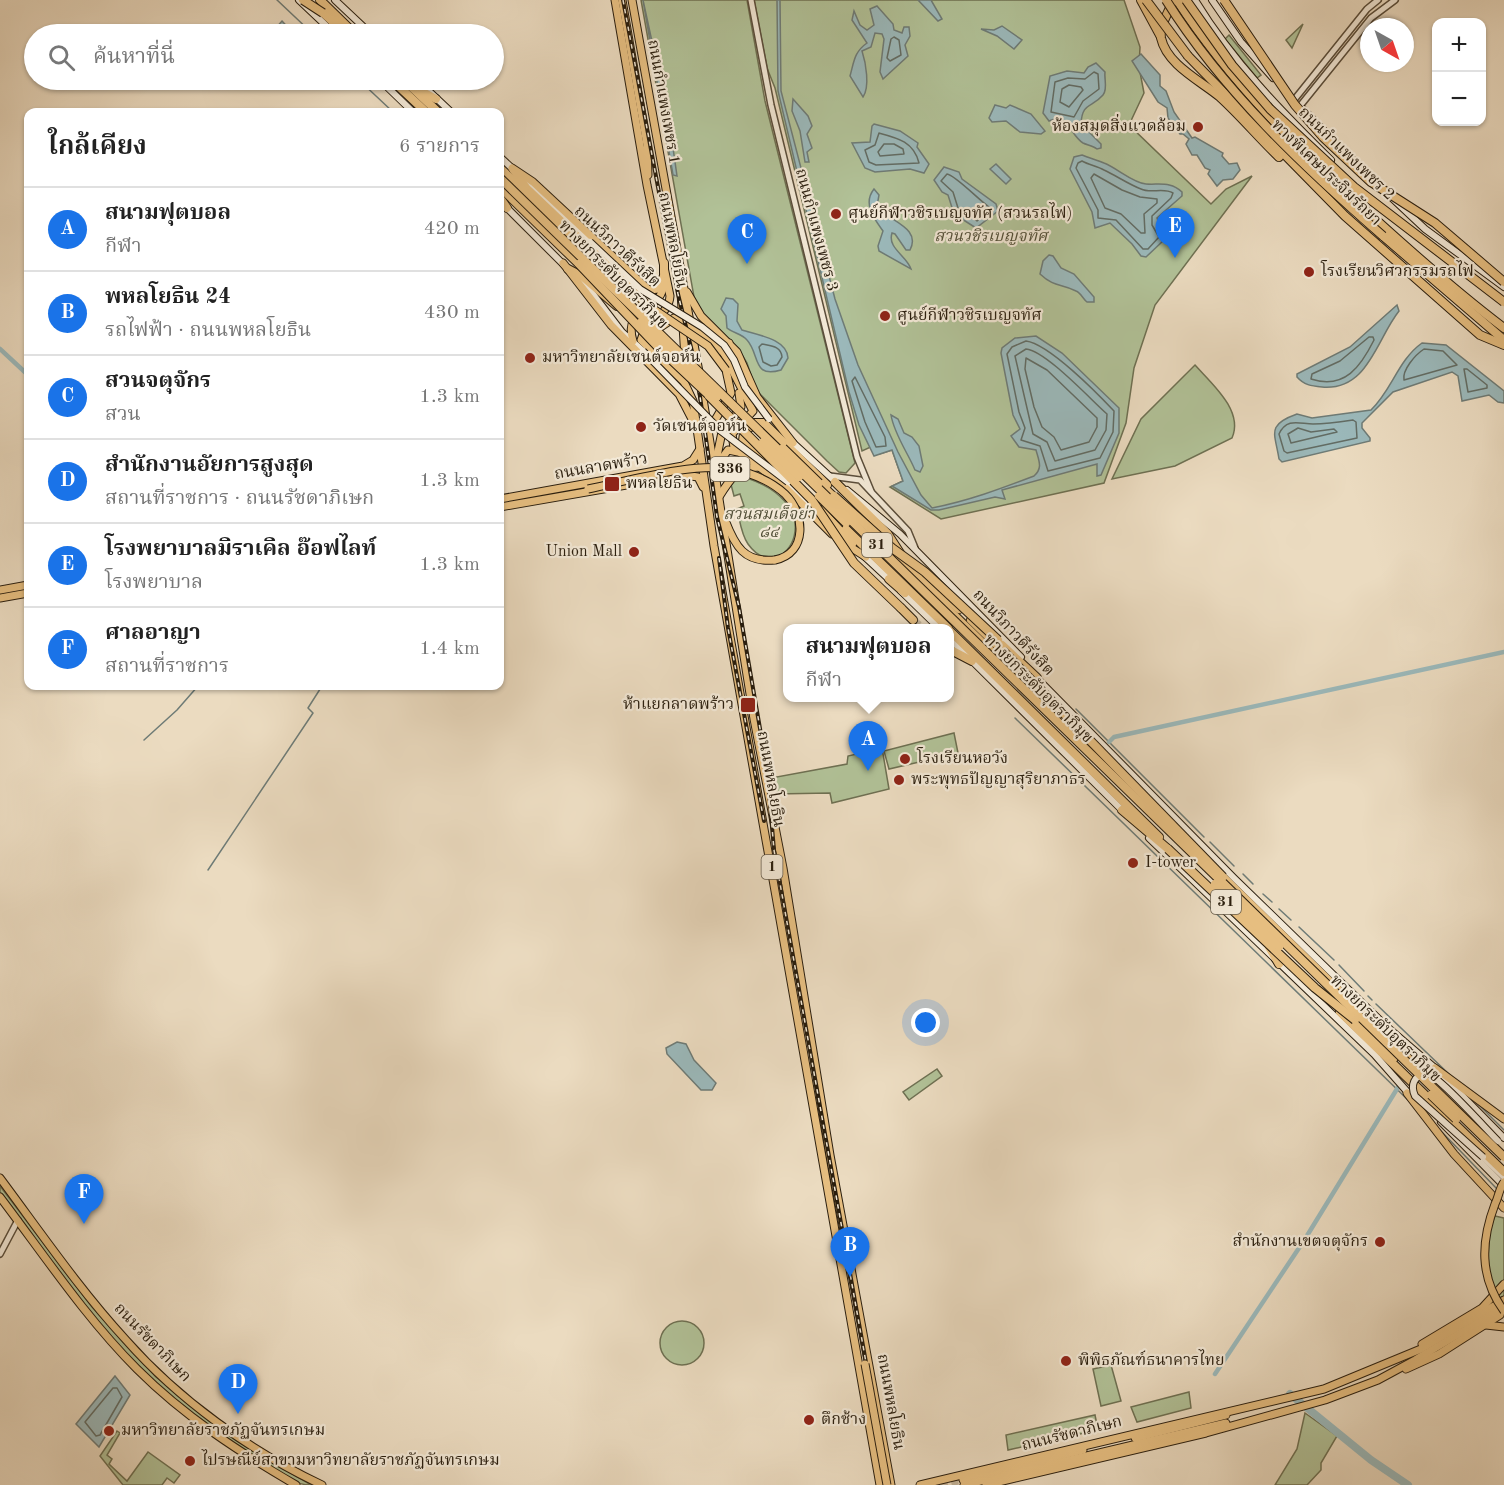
<!DOCTYPE html>
<html lang="th">
<meta charset="utf-8">
<style>
body{margin:0;font-family:"Old Standard TT","Noto Serif Thai",serif;background:#f2f2f2;color:#222}
.controls{position:absolute;right:18px;top:18px;display:grid;overflow:hidden;border-radius:12px;box-shadow:0 2px 4px #0004}
.controls button{width:54px;height:54px;display:grid;place-items:center;padding:0;border:0;border-bottom:2px solid #e0e0e0;background:#fff;color:#222;font:30px sans-serif}
.compass{position:absolute;left:1360px;top:18px;width:54px;height:54px;border-radius:50%;background:#fff;box-shadow:0 2px 4px #0004;rotate:140deg}
.you{position:absolute;left:926px;top:1023px;width:21px;height:21px;margin:-15px;border:4px solid #fff;border-radius:50%;background:#1a73e8;box-shadow:0 0 0 9px #1a73e833}
.badge{display:grid;place-items:center;width:39px;height:39px;border-radius:50%;background:#1a73e8;color:#fff;font-size:20px;font-weight:700}
.pin{position:absolute;translate:-50% -50px;filter:drop-shadow(0 2px 3px #0008)}
.pin::after{content:'';position:absolute;top:32px;width:21px;height:18px;background:inherit;clip-path:polygon(0 0,100% 0,50% 100%)}
.popup{position:absolute;left:783px;top:624px;width:171px;height:78px;box-sizing:border-box;display:grid;place-content:center;border-radius:12px;background:#fff;filter:drop-shadow(0 2px 4px #0005);font-size:20px;white-space:nowrap;color:#767676}
.popup b{font-size:22px;color:#222}
.popup::after{content:'';position:absolute;left:50%;top:100%;margin-left:-12px;border:12px solid transparent;border-top-color:#fff}
.list{margin:0;padding:0;list-style:none}
h2{display:flex;justify-content:space-between;align-items:center;height:78px;margin:0;padding:0 24px;font-size:26px}
h2 small{font-size:20px;font-weight:400;color:#767676}
.list li{display:grid;grid-template-columns:39px 1fr auto;gap:18px;align-items:center;box-sizing:border-box;height:84px;padding:0 24px;border-top:2px solid #e0e0e0}
.list b{display:block;font-size:22px;white-space:nowrap}
.list p{margin:0;font-size:20px;white-space:nowrap;color:#767676}
.list em{font-size:20px;font-style:normal;color:#767676}
.icon{flex:none;width:33px;height:33px;fill:none;stroke:currentColor;stroke-width:2;stroke-linecap:round;stroke-linejoin:round}
.map{position:relative;flex:none;width:1504px;height:1485px;overflow:hidden}
.search{position:absolute;background:#fff;box-shadow:0 2px 4px #0004;left:24px;top:24px;width:480px;height:66px;display:flex;align-items:center;gap:15px;box-sizing:border-box;padding:0 21px;border-radius:33px;color:#767676;font-size:22px}
.panel{position:absolute;background:#fff;box-shadow:0 2px 4px #0004;left:24px;top:108px;width:480px;height:582px;border-radius:12px}
.map>svg:first-child{display:block}
.green{fill:#b1c197;stroke:#6e7052;stroke-width:1.5}
.water{fill:#9bb9bb;stroke:#6e7b76;stroke-width:1.5}
.lines{fill:none;stroke-linecap:round;stroke-linejoin:round}
.shore{stroke:#626c64;stroke-width:1.5}
.stream{stroke:#6e7b76;stroke-width:1.5}
.canal{stroke:#9bb9bb;stroke-width:4.5}
.river{stroke:#9bb9bb;stroke-width:8}
.primary-tunnel{stroke:#c4b59c;stroke-width:7;stroke-dasharray:7 3.5;stroke-linecap:butt}
.motorway-tunnel{stroke:#c4b59c;stroke-width:8;stroke-dasharray:8 4;stroke-linecap:butt}
.tertiary-casing{stroke:#5a4d3a;stroke-width:8}
.secondary-casing{stroke:#2a1e0e;stroke-width:8}
.primary-casing{stroke:#2a1e0e;stroke-width:9}
.trunk-casing{stroke:#2a1e0e;stroke-width:10}
.motorway-casing{stroke:#2a1e0e;stroke-width:10}
.tertiary{stroke:#f2e8d6;stroke-width:5}
.secondary{stroke:#f2e8d6;stroke-width:6}
.primary{stroke:#e6be80;stroke-width:7}
.trunk{stroke:#e6be80;stroke-width:8}
.motorway{stroke:#e6be80;stroke-width:8}
.rail-casing{stroke:#2a1e0e;stroke-width:4}
.rail{stroke:#f2e8d6;stroke-width:1.5;stroke-dasharray:4.5;stroke-linecap:butt}
.secondary-bridge-casing{stroke:#2a1e0e;stroke-width:8;stroke-linecap:butt}
.primary-bridge-casing{stroke:#2a1e0e;stroke-width:9;stroke-linecap:butt}
.trunk-bridge-casing{stroke:#2a1e0e;stroke-width:10;stroke-linecap:butt}
.motorway-bridge-casing{stroke:#2a1e0e;stroke-width:10;stroke-linecap:butt}
.secondary-bridge{stroke:#f2e8d6;stroke-width:6}
.primary-bridge{stroke:#e6be80;stroke-width:7}
.trunk-bridge{stroke:#e6be80;stroke-width:8}
.motorway-bridge{stroke:#e6be80;stroke-width:8}
.poi-dot{fill:#8f2418;stroke:#f2e8d6;stroke-width:2}
.labels{text-anchor:middle;dominant-baseline:central;stroke-width:4.5;stroke-linejoin:round;paint-order:stroke}
.shield{fill:#f2e8d6;stroke:#665b4a;stroke-width:1.5}
.shield-label{font-size:15px;font-weight:bold;fill:#2a1e0e}
.street-label{font-size:16px;fill:#2a1e0e;stroke:#f2e8d6}
.poi-label{font-size:16px;fill:#2a1e0e;stroke:#f2e8d6;text-anchor:start}
.park-label{font-size:16px;font-style:italic;fill:#524f37;stroke:#f2e8d6}
</style>
<div class="map">
<svg width="1504" height="1485" viewBox="0 0 1504 1485">
<rect width="100%" height="100%" fill="#ebdbc0"/>
<filter id="stains"><feTurbulence type="fractalNoise" baseFrequency=".00333" numOctaves="4"/><feColorMatrix values="0 0 0 0 .2 0 0 0 0 .09 0 0 0 0 .02 0 0 0 .5 -.17"/></filter>
<radialGradient id="worn" r=".72"><stop offset=".6" stop-color="#630" stop-opacity="0"/><stop offset="1" stop-color="#630" stop-opacity=".3"/></radialGradient>
<!-- green -->
<g class="green">
<polygon points="641,0 747,0 765,101 855,463 846,473 839,472 827,461 756,390 747,363 738,348 719,333 703,314 694,297"/>
<polygon points="754,0 1124,0 1140,47 1139,67 1144,93 1129,125 1211,204 1226,189 1252,176 1155,305 1134,368 1126,423 1104,483 941,519 890,487 903,481 892,450 879,454 875,445 862,451 775,88 767,68"/>
<polygon points="1303,24 1292,48 1286,40"/>
<polygon points="1229,35 1261,75 1257,78 1225,39"/>
<path d="M1195,365C1212,384 1244,411 1232,438L1175,466L1112,479L1141,419Z"/>
<path d="M728,473C843,497 783,593 748,544C741,534 740,521 737,509L744,506L740,494L734,496Z"/>
<polygon points="954,733 958,753 889,769 884,751"/>
<polygon points="882,748 889,789 832,803 830,793 775,794 771,778 847,764 848,756"/>
<polygon points="937,1069 942,1076 909,1100 903,1092"/>
<path d="M0,1186L92,1307L156,1377L244,1445L311,1485C290,1485 268,1466 251,1455C218,1433 185,1410 156,1383C95,1328 49,1257 0,1192Z"/>
<path d="M1495,1216L1504,1218V1304C1491,1292 1482,1261 1485,1243C1487,1234 1492,1224 1495,1216Z"/>
<circle cx="682" cy="1343" r="22"/>
<polygon points="1111,1365 1121,1401 1101,1406 1093,1369"/>
<polygon points="1189,1392 1191,1408 1137,1422 1131,1407"/>
<polygon points="1305,1413 1337,1436 1321,1463 1321,1470 1307,1485 1275,1485 1297,1449"/>
<polygon points="1095,1415 1098,1430 1008,1450 1006,1435"/>
<polygon points="117,1431 120,1433 107,1455 112,1459 109,1464 127,1481 148,1452 180,1475 174,1483 167,1478 162,1485 123,1485 100,1456"/>
</g>
<!-- water -->
<g class="water">
<polygon points="643,0 669,120 677,176 673,175"/>
<path d="M777,0H780L781,91L835,299L858,365L898,452L921,495L932,508C968,501 1000,489 1034,476C1043,468 1039,461 1036,450L1019,447L1011,436L1020,429L1013,415L1001,353L1002,348L1015,338L1036,336L1062,353L1119,408V433L1101,475L1097,476V464L1002,490L1005,499L995,497L939,510H931L892,486L903,481L892,450L874,456L859,425L849,392L778,91Z"/>
<polygon points="918,0 931,0 942,19 938,21"/>
<path d="M877,6L893,24L894,30L902,33L904,27H909L910,36L905,45L908,56L883,79L880,72L884,39L882,34L875,33L871,47L862,51C866,63 870,87 863,97L850,76C854,62 854,52 867,43L852,20L854,11L860,25L867,30L874,25L870,9Z"/>
<polygon points="282,21 294,34 267,34 266,30 274,30"/>
<polygon points="1002,26 1022,40 1014,49 997,36 981,29 994,30"/>
<polygon points="1141,54 1160,75 1160,86 1166,91 1174,112 1192,138 1195,137 1223,153 1222,156 1229,164 1237,163 1240,170 1233,179 1223,180 1217,186 1208,174 1210,170 1205,168 1197,155 1192,155 1186,144 1189,139 1183,134 1180,134 1168,118 1167,108 1158,102 1132,61"/>
<path d="M1096,63L1105,72C1104,79 1108,89 1103,95C1092,108 1082,102 1081,124L1101,144V148L1097,149C1093,146 1087,145 1083,143C1070,135 1068,112 1049,121L1043,113L1050,76L1067,71L1084,73L1088,67Z"/>
<polygon points="793,99 808,116 812,126 807,134 812,148 807,152 809,162 805,162 800,131 792,111"/>
<polygon points="995,105 1006,108 1010,105 1031,114 1045,131 1041,134 1020,132 1006,121 992,122 989,118"/>
<polygon points="874,124 900,131 918,143 917,147 929,164 924,173 910,169 875,172 865,168 852,143 870,142 872,126"/>
<path d="M1082,155C1089,158 1097,160 1104,163C1117,168 1133,183 1146,184C1159,185 1171,181 1182,192V196L1157,218L1165,239L1146,257L1141,256L1132,244L1110,223L1095,228L1092,212L1070,169L1074,157Z"/>
<polygon points="996,164 1011,179 1006,184 990,169"/>
<polygon points="944,167 959,172 962,179 996,204 998,211 976,228 954,214 948,195 942,192 934,180"/>
<path d="M874,189L879,195L877,206C887,221 922,227 910,250H906L895,234L892,233C887,248 907,256 911,269L879,251L878,246L883,231C875,220 862,204 874,189Z"/>
<path d="M1049,255L1053,256L1061,268L1074,274L1094,297V302H1087C1083,299 1081,293 1076,291C1061,283 1055,288 1040,274L1043,261Z"/>
<path d="M726,298L733,299L738,304L737,321L742,330C758,335 787,339 788,358L781,370C752,379 760,354 747,340C742,334 733,333 727,328L726,316L721,309Z"/>
<path d="M1397,305L1399,311C1376,340 1368,391 1322,387C1311,386 1304,385 1297,377V374L1350,347Z"/>
<path d="M1422,343L1446,345L1504,391V403L1498,402L1489,395L1462,401L1458,376L1452,372L1393,392L1362,423V428L1370,438V441L1282,462L1279,459C1275,433 1266,425 1297,414L1312,418L1371,410C1392,390 1398,360 1422,343Z"/>
<path d="M891,415L898,419L904,433L912,437L919,446L923,466L920,472L915,470C908,453 894,434 891,415Z"/>
<polygon points="677,1042 686,1044 694,1060 716,1083 712,1090 701,1090 667,1054 666,1048"/>
<polygon points="115,1376 130,1395 99,1447 76,1424"/>
</g>
<g class="lines">
<!-- shore -->
<g class="shore">
<polygon points="894,37 899,40 901,55 890,61 887,58 891,39"/>
<polygon points="1094,72 1098,74 1099,89 1083,101 1074,117 1051,112 1055,82 1068,78 1085,79"/>
<polygon points="1069,85 1081,87 1083,90 1069,107 1060,102 1062,89"/>
<path d="M879,133C898,138 914,142 919,163L876,165L869,162L865,150L875,145Z"/>
<polygon points="884,144 894,144 903,149 904,154 880,156 878,152"/>
<path d="M1082,161C1089,165 1097,166 1104,170C1117,176 1128,184 1141,189C1151,194 1163,187 1173,193L1171,198L1152,216V225L1159,237L1148,249H1143L1116,220L1098,218V210L1076,168L1078,163Z"/>
<path d="M947,174C955,175 979,200 989,207V211L977,221L958,208L953,192L941,181Z"/>
<polygon points="1094,174 1122,190 1140,197 1157,199 1157,203 1144,214 1145,233 1141,233 1121,214 1105,208 1091,178"/>
<path d="M1369,337H1373L1374,340C1361,366 1345,390 1311,379L1312,374L1340,361Z"/>
<path d="M1026,341C1049,344 1097,393 1114,411L1113,432L1100,458L1048,471L1040,446L1021,440L1025,428L1019,412L1007,354L1012,347Z"/>
<path d="M762,344C771,346 781,346 782,357L777,365L771,366L763,362L759,347Z"/>
<path d="M1026,349C1046,351 1090,399 1107,414L1106,430L1095,450L1055,461L1047,442L1033,434L1015,356Z"/>
<path d="M1424,349L1443,351L1457,365L1404,380C1402,370 1415,355 1424,349Z"/>
<polygon points="1026,358 1047,370 1097,418 1097,427 1089,442 1061,450 1054,437 1042,427 1034,407 1025,369"/>
<polygon points="1464,369 1467,369 1487,385 1487,388 1468,392"/>
<polygon points="855,377 885,437 886,446 876,447 865,422 852,381"/>
<path d="M1353,420L1356,422L1357,438L1287,453L1284,451L1279,434C1287,417 1300,424 1313,424C1326,424 1340,422 1353,420Z"/>
<polygon points="1298,428 1311,432 1334,429 1337,432 1291,443 1288,434"/>
<polygon points="113,1388 117,1388 122,1397 100,1435 96,1436 85,1422"/>
</g>
<!-- stream -->
<g class="stream">
<polyline points="277,0 313,34"/>
<polyline points="359,80 393,112"/>
<polyline points="500,434 502,432"/>
<polyline points="1076,709 1204,837"/>
<polyline points="1015,718 1408,1100"/>
<polyline points="144,740 177,710 198,686"/>
<polyline points="1210,842 1234,866"/>
<polyline points="208,870 313,713 308,708 322,686"/>
<polyline points="1243,874 1253,884"/>
<polyline points="1263,894 1272,902"/>
<polyline points="1279,909 1291,920"/>
<polyline points="1299,927 1334,960"/>
<polyline points="1339,965 1364,991"/>
<polyline points="1368,996 1372,1000"/>
<polyline points="1376,1004 1451,1076"/>
<polyline points="1479,1105 1504,1130"/>
<polyline points="1440,1130 1497,1189"/>
</g>
<!-- canal -->
<g class="canal">
<polyline points="0,349 28,375"/>
<polyline points="1109,742 1114,737 1504,652"/>
<polyline points="1215,1374 1305,1239 1400,1084"/>
</g>
<!-- river -->
<polyline class="river" points="1290,1394 1371,1460 1408,1485"/>
<!-- primary-tunnel -->
<polyline class="primary-tunnel" points="941,1485 963,1480"/>
<!-- motorway-tunnel -->
<polyline class="motorway-tunnel" points="913,620 922,628"/>
<!-- tertiary casing -->
<g class="tertiary-casing">
<g id="tertiary">
<polyline points="751,0 771,105 857,457 871,491"/>
<polyline points="1294,100 1367,9 1378,0"/>
<polyline points="1300,106 1371,18 1395,0"/>
<polyline points="830,476 860,480 908,531 915,548"/>
<polyline points="0,1254 18,1220"/>
</g>
</g>
<!-- secondary casing -->
<g class="secondary-casing">
<g id="secondary">
<polyline points="299,0 335,34"/>
<polyline points="335,0 371,34"/>
<path d="M1195,0C1232,61 1281,111 1331,160"/>
<polyline points="1212,0 1241,42 1273,78"/>
<polyline points="380,80 413,112"/>
<polyline points="417,80 451,112"/>
<polyline points="1303,109 1363,170"/>
<polyline points="500,157 515,171"/>
<polyline points="525,180 590,242"/>
<polyline points="1392,198 1425,229 1504,287"/>
<polyline points="505,206 566,267"/>
<polyline points="583,281 622,332 643,351"/>
<polyline points="791,441 838,484"/>
<polyline points="788,482 815,510"/>
<polyline points="847,490 900,534 1021,657"/>
<polyline points="864,556 892,582"/>
<polyline points="901,591 939,628"/>
<polyline points="949,638 1123,811"/>
<polyline points="1034,675 1234,878 1385,1025 1435,1068 1504,1138"/>
<polyline points="1149,838 1374,1054 1411,1096"/>
<polyline points="1441,1122 1504,1186"/>
<polyline points="1483,1157 1504,1177"/>
</g>
</g>
<!-- primary casing -->
<g class="primary-casing">
<g id="primary">
<path d="M615,0L647,185L670,296C669,316 645,322 641,340L684,382L693,401L714,546L880,1485"/>
<polyline points="622,0 647,145 648,175"/>
<polyline points="632,0 699,372"/>
<polyline points="512,168 533,182 649,290 659,289 664,274"/>
<polyline points="513,170 527,188 590,248"/>
<polyline points="563,263 611,325 679,394 694,423"/>
<polyline points="681,292 685,359"/>
<polyline points="687,292 701,316 737,352 757,397 793,443"/>
<polyline points="678,317 705,336 720,351"/>
<polyline points="659,328 674,318"/>
<path d="M633,341C622,306 664,313 664,281"/>
<polyline points="729,343 722,342 720,346 753,411 732,434 734,448 783,485 832,534"/>
<polyline points="701,386 754,719 783,868 830,1155 891,1485"/>
<polyline points="711,427 731,393 726,370"/>
<polyline points="716,461 722,432 741,407 739,393"/>
<polyline points="720,461 728,450 738,452"/>
<path d="M719,497C730,479 737,467 760,467"/>
<polyline points="500,499 683,466 693,460 700,449"/>
<polyline points="500,507 684,475 698,477 703,487"/>
<path d="M725,520C735,546 744,563 775,560"/>
<polyline points="841,541 866,557"/>
<polyline points="0,590 28,585"/>
<polyline points="0,598 28,593"/>
<polyline points="1435,1068 1504,1119"/>
<polyline points="1407,1093 1454,1154 1504,1208"/>
<path d="M0,1178C41,1233 80,1290 126,1340C179,1400 250,1451 322,1485"/>
<path d="M0,1197C44,1255 86,1318 137,1369C184,1416 239,1452 296,1485"/>
<polyline points="1486,1325 1504,1327"/>
<polyline points="1422,1344 1482,1308 1504,1284"/>
<polyline points="1406,1369 1439,1354 1500,1315"/>
<polyline points="1135,1438 1226,1415"/>
<polyline points="963,1480 1083,1450"/>
<polyline points="920,1485 1324,1389 1421,1349 1504,1300"/>
<polyline points="964,1485 1226,1423"/>
<polyline points="986,1485 1206,1433 1325,1400 1378,1380 1415,1360 1504,1307"/>
</g>
</g>
<!-- trunk casing -->
<g class="trunk-casing">
<g id="trunk">
<polyline points="404,80 438,112"/>
<polyline points="419,90 436,99"/>
<polyline points="500,168 627,291 631,302 617,306 583,277 568,269"/>
<polyline points="500,187 579,264"/>
<polyline points="500,198 507,208"/>
<polyline points="664,273 664,263"/>
<polyline points="767,458 743,441 744,433 754,423 764,423 827,485"/>
<polyline points="819,483 838,501"/>
<polyline points="821,510 852,544"/>
<polyline points="846,529 948,628"/>
<polyline points="878,541 1108,765"/>
<polyline points="889,579 905,593"/>
<polyline points="949,630 1159,837"/>
<polyline points="1220,874 1413,1063"/>
<polyline points="1269,947 1279,964"/>
<polyline points="1340,1012 1504,1172"/>
</g>
</g>
<!-- motorway casing -->
<g class="motorway-casing">
<g id="motorway">
<polyline points="320,0 355,34"/>
<polyline points="1141,0 1160,35"/>
<path d="M1177,0C1231,83 1302,153 1375,219C1417,257 1459,294 1504,328"/>
<path d="M1172,3C1168,14 1159,26 1161,38C1167,65 1201,81 1220,97C1241,116 1259,138 1279,157"/>
<polyline points="319,9 346,34"/>
<polyline points="1188,56 1345,216 1480,335 1504,345"/>
<polyline points="392,80 426,112"/>
<polyline points="1383,236 1504,340"/>
<polyline points="835,482 887,533 905,561 959,609"/>
<polyline points="901,608 913,620"/>
<polyline points="971,620 1003,651"/>
<polyline points="1002,645 1037,678"/>
<polyline points="949,649 972,661"/>
<polyline points="1122,810 1168,849"/>
<polyline points="1355,1020 1394,1058"/>
</g>
</g>
<!-- tertiary -->
<use href="#tertiary" class="tertiary"/>
<!-- secondary -->
<use href="#secondary" class="secondary"/>
<!-- primary -->
<use href="#primary" class="primary"/>
<!-- trunk -->
<use href="#trunk" class="trunk"/>
<!-- motorway -->
<use href="#motorway" class="motorway"/>
<!-- rail casing -->
<g class="rail-casing">
<g id="rail">
<polyline points="623,0 678,294 696,368 717,517 739,607 767,769 774,850 888,1485"/>
<polyline points="719,558 728,628 764,821"/>
</g>
</g>
<!-- rail -->
<use href="#rail" class="rail"/>
<!-- secondary-bridge casing -->
<g class="secondary-bridge-casing">
<g id="secondary-bridge">
<polyline points="590,242 640,289 702,327 724,345 734,360 745,387 769,419"/>
<polyline points="643,351 721,431 788,482"/>
<path d="M1483,1157L1415,1096C1410,1085 1414,1076 1426,1073C1437,1074 1485,1128 1498,1141"/>
</g>
</g>
<!-- primary-bridge casing -->
<g class="primary-bridge-casing">
<g id="primary-bridge">
<polyline points="590,248 646,304 708,346 726,370"/>
<path d="M588,489C628,481 693,462 732,469C751,473 771,481 785,494C805,513 808,553 775,560"/>
<path d="M1504,1182C1499,1189 1499,1196 1495,1204C1481,1241 1479,1277 1504,1311"/>
<polyline points="865,1364 887,1485"/>
</g>
</g>
<!-- trunk-bridge casing -->
<g class="trunk-bridge-casing">
<g id="trunk-bridge">
<polyline points="579,264 660,349 712,398"/>
<polyline points="783,448 819,483"/>
</g>
</g>
<!-- motorway-bridge casing -->
<g class="motorway-bridge-casing">
<g id="motorway-bridge">
<polyline points="303,0 323,13"/>
<polyline points="1146,0 1188,56"/>
<path d="M1166,0C1223,91 1303,166 1383,236"/>
<polyline points="1186,0 1232,65 1270,109 1354,187 1504,302"/>
<polyline points="1224,0 1295,105 1323,137 1371,182 1435,223 1504,282"/>
<polyline points="500,178 1504,1157"/>
<polyline points="640,323 717,397"/>
<polyline points="709,396 811,499 854,563 901,608"/>
<polyline points="763,442 799,477"/>
<polyline points="819,496 846,523"/>
<polyline points="834,496 892,548 925,572 998,640"/>
<polyline points="1003,651 1223,877"/>
<polyline points="1168,849 1315,988 1355,1020"/>
<polyline points="1215,884 1279,947"/>
<polyline points="1431,1095 1456,1119"/>
</g>
</g>
<!-- secondary-bridge -->
<use href="#secondary-bridge" class="secondary-bridge"/>
<!-- primary-bridge -->
<use href="#primary-bridge" class="primary-bridge"/>
<!-- trunk-bridge -->
<use href="#trunk-bridge" class="trunk-bridge"/>
<!-- motorway-bridge -->
<use href="#motorway-bridge" class="motorway-bridge"/>
</g>
<!-- markers -->
<g class="poi-dot">
<circle cx="1198" cy="127" r="6"/>
<circle cx="836" cy="214" r="6"/>
<circle cx="1309" cy="272" r="6"/>
<circle cx="885" cy="316" r="6"/>
<circle cx="530" cy="358" r="6"/>
<circle cx="641" cy="427" r="6"/>
<rect x="604" y="476" width="16" height="16" rx="3"/>
<circle cx="634" cy="552" r="6"/>
<rect x="740" y="697" width="16" height="16" rx="3"/>
<circle cx="905" cy="759" r="6"/>
<circle cx="899" cy="780" r="6"/>
<circle cx="1133" cy="863" r="6"/>
<circle cx="1380" cy="1242" r="6"/>
<circle cx="1066" cy="1361" r="6"/>
<circle cx="809" cy="1420" r="6"/>
<circle cx="109" cy="1431" r="6"/>
<circle cx="190" cy="1461" r="6"/>
</g>
<g class="labels">
<!-- shield labels -->
<g class="shield">
<rect x="710.5" y="457" width="39" height="24" rx="4.5"/>
<rect x="862" y="533" width="30" height="24" rx="4.5"/>
<rect x="761.5" y="855" width="21" height="24" rx="4.5"/>
<rect x="1211" y="890" width="30" height="24" rx="4.5"/>
</g>
<g class="shield-label">
<text x="730" y="469">336</text>
<text x="877" y="545">31</text>
<text x="772" y="867">1</text>
<text x="1226" y="902">31</text>
</g>
<!-- street labels -->
<g class="street-label">
<text transform="translate(663 102) rotate(80)">ถนนกำแพงเพชร 1</text>
<text transform="translate(1346 154) rotate(44)">ถนนกำแพงเพชร 2</text>
<text transform="translate(1326 173) rotate(44)">ทางพิเศษประจิมรัถยา</text>
<text transform="translate(816 230) rotate(75)">ถนนกำแพงเพชร 3</text>
<text transform="translate(672 240) rotate(79)">ถนนพหลโยธิน</text>
<text transform="translate(617 247) rotate(43)">ถนนวิภาวดีรังสิต</text>
<text transform="translate(613 275) rotate(45)">ทางยกระดับอุตราภิมุข</text>
<text transform="translate(601 467) rotate(-10)">ถนนลาดพร้าว</text>
<text transform="translate(1013 633) rotate(47)">ถนนวิภาวดีรังสิต</text>
<text transform="translate(1038 689) rotate(45)">ทางยกระดับอุตราภิมุข</text>
<text transform="translate(770 779) rotate(80)">ถนนพหลโยธิน</text>
<text transform="translate(1385 1029) rotate(44)">ทางยกระดับอุตราภิมุข</text>
<text transform="translate(152 1343) rotate(46)">ถนนรัชดาภิเษก</text>
<text transform="translate(890 1402) rotate(80)">ถนนพหลโยธิน</text>
<text transform="translate(1072 1434) rotate(-14)">ถนนรัชดาภิเษก</text>
</g>
<!-- poi labels -->
<g class="poi-label">
<text x="1186" y="127" text-anchor="end">ห้องสมุดสิ่งแวดล้อม</text>
<text x="848" y="214">ศูนย์กีฬาวชิรเบญจทัศ (สวนรถไฟ)</text>
<text x="1321" y="272">โรงเรียนวิศวกรรมรถไฟ</text>
<text x="897" y="316">ศูนย์กีฬาวชิรเบญจทัศ</text>
<text x="542" y="358">มหาวิทยาลัยเซนต์จอห์น</text>
<text x="653" y="427">วัดเซนต์จอห์น</text>
<text x="626" y="484">พหลโยธิน</text>
<text x="622" y="552" text-anchor="end">Union Mall</text>
<text x="734" y="705" text-anchor="end">ห้าแยกลาดพร้าว</text>
<text x="917" y="759">โรงเรียนหอวัง</text>
<text x="911" y="780">พระพุทธปัญญาสุริยาภาธร</text>
<text x="1145" y="863">I-tower</text>
<text x="1368" y="1242" text-anchor="end">สำนักงานเขตจตุจักร</text>
<text x="1078" y="1361">พิพิธภัณฑ์ธนาคารไทย</text>
<text x="821" y="1420">ตึกช้าง</text>
<text x="121" y="1431">มหาวิทยาลัยราชภัฏจันทรเกษม</text>
<text x="202" y="1461">ไปรษณีย์สาขามหาวิทยาลัยราชภัฏจันทรเกษม</text>
</g>
<!-- park labels -->
<g class="park-label">
<text x="991" y="237">สวนวชิรเบญจทัศ</text>
<text x="769" y="515">สวนสมเด็จย่า<tspan x="769" dy="18">๘๔</tspan></text>
</g>
</g>
<rect width="100%" height="100%" filter="url(#stains)"/>
<rect width="100%" height="100%" fill="url(#worn)"/>
</svg>
<div class="controls">
<button>+</button>
<button>−</button>
</div>
<svg class="compass" viewBox="-18 -18 36 36"><path d="M0-13l5 13h-10z" fill="#e53935"/><path d="M0 13l5-13h-10z" fill="#767676"/></svg>
<div class="you"></div>
<div class="pin badge" style="left:868px;top:771px">A</div>
<div class="popup"><b>สนามฟุตบอล</b>กีฬา</div>
<div class="pin badge" style="left:850px;top:1277px">B</div>
<div class="pin badge" style="left:747px;top:264px">C</div>
<div class="pin badge" style="left:238px;top:1414px">D</div>
<div class="pin badge" style="left:1175px;top:258px">E</div>
<div class="pin badge" style="left:84px;top:1224px">F</div>
<div class="search"><svg class="icon" aria-label="search" viewBox="0 0 24 24"><circle cx="10" cy="10" r="6"/><path d="M15 15l6 6"/></svg>ค้นหาที่นี่</div>
<section class="panel">
<h2>ใกล้เคียง<small>6 รายการ</small></h2>
<ul class="list">
<li><span class="badge">A</span><div><b>สนามฟุตบอล</b><p>กีฬา</p></div><em>420 m</em></li>
<li><span class="badge">B</span><div><b>พหลโยธิน 24</b><p>รถไฟฟ้า · ถนนพหลโยธิน</p></div><em>430 m</em></li>
<li><span class="badge">C</span><div><b>สวนจตุจักร</b><p>สวน</p></div><em>1.3 km</em></li>
<li><span class="badge">D</span><div><b>สำนักงานอัยการสูงสุด</b><p>สถานที่ราชการ · ถนนรัชดาภิเษก</p></div><em>1.3 km</em></li>
<li><span class="badge">E</span><div><b>โรงพยาบาลมิราเคิล อ๊อฟไลท์</b><p>โรงพยาบาล</p></div><em>1.3 km</em></li>
<li><span class="badge">F</span><div><b>ศาลอาญา</b><p>สถานที่ราชการ</p></div><em>1.4 km</em></li>
</ul>
</section>
</div>
